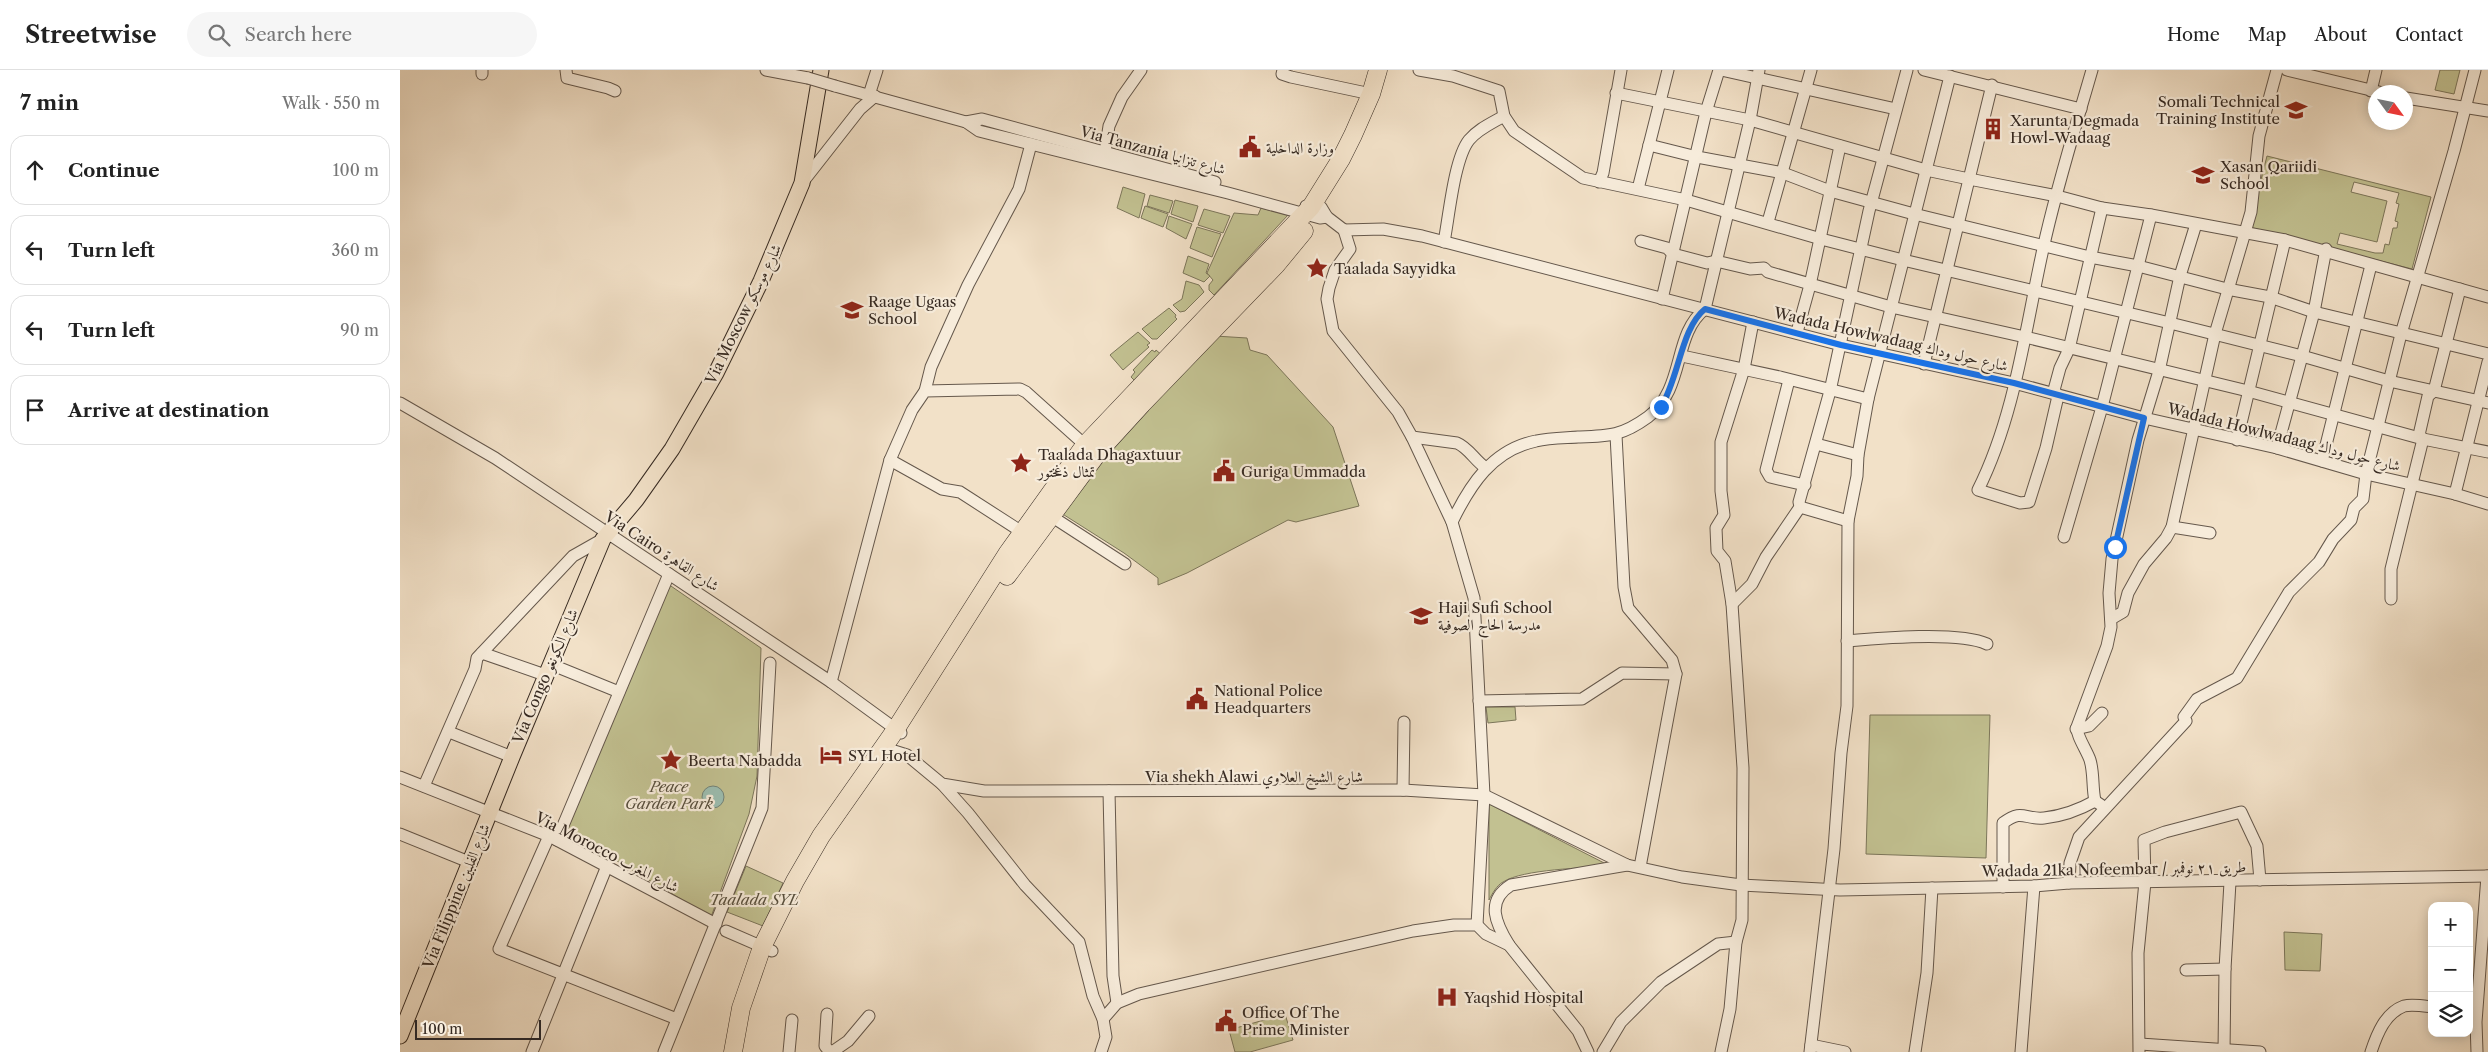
<!DOCTYPE html>
<meta charset="utf-8">
<style>
body{margin:0;font-family:"Libre Caslon Text",Amiri,serif;background:#f6f6f6;color:#222}
.controls{position:absolute;right:15px;bottom:15px;display:grid;overflow:hidden;border-radius:10px;box-shadow:0 2px 12px #0003}
.controls button{width:45px;height:45px;display:grid;place-items:center;padding:0;border:0;border-bottom:1px solid #e0e0e0;background:#fff;color:#222;font:25px sans-serif}
.compass{position:absolute;left:1968px;top:15px;width:45px;height:45px;border-radius:50%;background:#fff;box-shadow:0 2px 12px #0003;rotate:123deg}
.scale{position:absolute;left:15px;bottom:12px;width:126px;box-sizing:border-box;padding-left:5px;border:2px solid #362a22;border-top:0;font-size:14px;line-height:18px;white-space:nowrap;color:#362a22;-webkit-text-stroke:4px #f7ecdb;paint-order:stroke}
.stop{position:absolute;width:15px;height:15px;margin:-11px;border:4px solid #1a73e8;border-radius:50%;background:#fff}
.stop.end{background:#1a73e8;border-color:#fff;box-shadow:0 1px 5px #0008}
.list{margin:0;padding:0;list-style:none}
h2{display:flex;justify-content:space-between;align-items:center;height:65px;margin:0;padding:0 20px;font-size:21px}
h2 small{font-size:16px;font-weight:400;color:#767676}
.list li{display:grid;grid-template-columns:32px 1fr auto;gap:15px;align-items:center;box-sizing:border-box;height:70px;margin:0 10px 10px;padding:0 10px;border:1px solid #e0e0e0;border-radius:15px}
.list b{display:block;font-size:19px;white-space:nowrap}
.list em{font-size:16px;font-style:normal;color:#767676}
.icon{flex:none;width:28px;height:28px;fill:none;stroke:currentColor;stroke-width:2;stroke-linecap:round;stroke-linejoin:round}
.map{position:relative;flex:none;width:2088px;height:982px;overflow:hidden}
header{display:flex;align-items:center;gap:30px;box-sizing:border-box;height:70px;padding:0 25px;background:#fff;border-bottom:1px solid #e0e0e0}
header strong{font-size:24px}
nav{display:flex;gap:28px;margin-inline-start:auto;font-size:18px}
.search{width:350px;height:45px;background:#f6f6f6;display:flex;align-items:center;gap:12px;box-sizing:border-box;padding:0 18px;border-radius:28px;color:#767676;font-size:19px}
main{display:flex}
aside{flex:1;background:#fff}
.map>svg:first-child{display:block}
.green{fill:#c2c191;stroke:#7c765a;fill-rule:evenodd}
.water{fill:#9cbeb1;stroke:#738378}
.lines{fill:none;stroke-linecap:round;stroke-linejoin:round}
.minor-casing{stroke:#65584c;stroke-width:13}
.major-casing{stroke:#362a22;stroke-width:17}
.highway-casing{stroke:#362a22;stroke-width:19}
.minor{stroke:#f7ecdb;stroke-width:11}
.major{stroke:#f2e1c8;stroke-width:15}
.highway{stroke:#f2e1c8;stroke-width:18}
.minor-bridge-casing{stroke:#65584c;stroke-width:13;stroke-linecap:butt}
.minor-bridge{stroke:#f7ecdb;stroke-width:11}
.route{stroke:#1a73e8;stroke-width:6}
.labels{text-anchor:middle;dominant-baseline:central;stroke-width:4.5;stroke-linejoin:round;paint-order:stroke}
.poi-label{font-size:15px;fill:#362a22;stroke:#f7ecdb;text-anchor:start}
.street-label{font-size:15px;fill:#362a22;stroke:#f7ecdb}
.park-label{font-size:15px;font-style:italic;fill:#59503e;stroke:#f7ecdb}
</style>
<header>
<strong>Streetwise</strong>
<div class="search"><svg class="icon" aria-label="search" viewBox="0 0 24 24"><circle cx="10" cy="10" r="6"/><path d="M15 15l6 6"/></svg>Search here</div>
<nav><a>Home</a><a>Map</a><a>About</a><a>Contact</a></nav>
</header>
<main>
<aside>
<h2>7 min<small>Walk · 550 m</small></h2>
<ul class="list">
<li><svg class="icon" aria-label="ahead" viewBox="0 0 24 24"><path d="M12 20V5M6 11l6-6 6 6"/></svg><div><b>Continue</b></div><em>100 m</em></li>
<li><svg class="icon" aria-label="left" viewBox="0 0 24 24"><path d="M17 20v-9H6M10 6l-5 5 5 5"/></svg><div><b>Turn left</b></div><em>360 m</em></li>
<li><svg class="icon" aria-label="left" viewBox="0 0 24 24"><path d="M17 20v-9H6M10 6l-5 5 5 5"/></svg><div><b>Turn left</b></div><em>90 m</em></li>
<li><svg class="icon" aria-label="arrive" viewBox="0 0 24 24"><path d="M6 21V4h12l-3 4 3 4H6"/></svg><div><b>Arrive at destination</b></div></li>
</ul>
</aside>
<div class="map">
<svg width="2088" height="982" viewBox="0 0 2088 982">
<rect width="100%" height="100%" fill="#f2e1c8"/>
<filter id="stains"><feTurbulence type="fractalNoise" baseFrequency=".004" numOctaves="4"/><feColorMatrix values="0 0 0 0 .2 0 0 0 0 .09 0 0 0 0 .02 0 0 0 .5 -.17"/></filter>
<radialGradient id="worn" r=".72"><stop offset=".6" stop-color="#630" stop-opacity="0"/><stop offset="1" stop-color="#630" stop-opacity=".3"/></radialGradient>
<!-- green -->
<g class="green">
<polygon points="2040,0 2060,0 2054,24 2035,20"/>
<path d="M1867,86L2031,127L2012,199L1849,157ZM1954,112L1999,123L1996,133L1999,134L1995,151L1998,152L1997,158H1993L1989,175L1985,174L1983,183H1975L1937,174L1940,163L1977,172L1987,131L1951,122Z"/>
<polygon points="723,117 745,124 739,148 717,138"/>
<polygon points="750,125 773,131 769,143 747,136"/>
<polygon points="775,130 798,136 793,152 771,144"/>
<polygon points="745,136 768,144 763,157 741,148"/>
<polygon points="861,138 888,145 814,225 809,220 809,215 813,210 807,203 834,143 858,145"/>
<polygon points="804,139 830,146 823,163 798,155"/>
<polygon points="769,146 792,154 786,169 766,158"/>
<polygon points="797,157 821,164 812,187 790,178"/>
<polygon points="788,186 809,194 806,203 810,206 804,212 783,203"/>
<polygon points="786,211 799,215 804,222 785,241 780,242 773,235 782,229"/>
<polygon points="769,238 776,245 775,247 777,249 757,269 752,269 742,259"/>
<polygon points="738,262 750,273 747,275 749,277 723,300 710,285"/>
<polygon points="815,266 847,268 850,280 867,285 933,357 959,436 896,452 888,450 787,503 758,515 758,508 724,483 661,443 725,363"/>
<polygon points="752,280 755,282 756,280 764,287 737,313 731,307 735,302 733,300"/>
<polygon points="268,514 361,578 357,706 349,744 311,847 165,760"/>
<polygon points="1086,637 1115,637 1116,650 1088,653"/>
<polygon points="1470,645 1590,645 1586,788 1466,784"/>
<path d="M1089,734L1210,796C1185,798 1123,799 1103,812C1097,815 1092,824 1089,830Z"/>
<polygon points="346,796 383,813 363,856 327,842"/>
<polygon points="1884,862 1922,864 1920,901 1885,900"/>
<polygon points="885,944 893,970 850,982 835,982 829,960"/>
</g>
<!-- water -->
<circle class="water" cx="313" cy="727" r="11"/>
<g class="lines">
<!-- minor casing -->
<g class="minor-casing">
<g id="minor">
<polyline points="166,0 167,8 171,9 208,18 215,21"/>
<polyline points="366,0 408,8"/>
<polyline points="883,0 882,4 891,7 971,24"/>
<polyline points="1019,0 1053,6 1099,21 1104,46 1114,61 1183,108 1286,130 1421,169 1503,190 1770,253 1902,286 1989,311 2088,333"/>
<polyline points="1321,0 1496,39"/>
<polyline points="1524,0 1681,39"/>
<path d="M1692,0C1675,59 1656,119 1643,179C1625,260 1615,346 1578,420L1620,433L1629,432L1646,378L1658,326L1654,320L1660,298L1669,279L1702,138"/>
<polyline points="1887,0 1979,22"/>
<polyline points="82,4 82,0"/>
<polyline points="435,16 566,52 579,61 828,123 920,148 927,147"/>
<polyline points="1971,21 1976,0"/>
<polyline points="1216,23 1350,50 1526,100 1569,109 1657,126 1702,138 1751,145 1885,170 2088,227"/>
<polyline points="469,25 477,0"/>
<polyline points="2006,28 2088,41"/>
<polyline points="566,52 582,49 815,112"/>
<polyline points="1249,75 1297,87 1383,103 1430,121 1514,144 1690,187 1738,196 1827,219 1870,227 1914,242 2088,284"/>
<polyline points="705,82 709,56 722,27 741,0"/>
<polyline points="1199,112 1203,103 1221,0"/>
<polyline points="402,113 460,39 475,26"/>
<polyline points="1238,119 1268,0"/>
<polyline points="906,136 921,137 927,147 944,160"/>
<polyline points="1368,152 1411,0"/>
<polyline points="944,160 983,159 1022,166 1441,275 1614,313 1744,348 1877,378 1966,404 2055,424 2088,434"/>
<polyline points="944,160 950,179 935,200 929,218 927,229 933,261 998,342 1012,367 1052,452 1074,528 1084,725 1077,855"/>
<polyline points="1241,171 1267,178 1273,184 1307,193 1316,191 1350,199 1364,198 1368,202 1491,237 1625,267 1848,321 2023,369 2088,382"/>
<path d="M1044,172C1049,147 1054,89 1069,70C1078,59 1092,53 1104,46"/>
<polyline points="1262,229 1306,42 1319,0"/>
<polyline points="1397,262 1410,215 1440,76"/>
<polyline points="1282,286 1380,307 1468,329"/>
<polyline points="1524,294 1592,15"/>
<polyline points="1389,310 1366,400 1370,407 1405,415"/>
<polyline points="525,321 531,297 568,215 619,119 631,74"/>
<polyline points="0,333 95,388 431,612 501,663"/>
<polyline points="1216,365 1224,517 1228,538 1272,590 1276,604 1240,797"/>
<path d="M1012,367L1057,373C1069,378 1075,391 1086,398"/>
<polyline points="1837,370 1885,170"/>
<polyline points="1416,374 1458,385"/>
<polyline points="1877,378 1914,242 1926,179"/>
<polyline points="490,390 542,419 560,422 622,462"/>
<polyline points="1922,391 1971,195"/>
<polyline points="2055,424 2088,292"/>
<polyline points="1400,437 1448,451"/>
<polyline points="651,446 725,494"/>
<path d="M1052,452C1070,415 1092,380 1136,371C1149,368 1164,368 1178,367C1209,366 1222,366 1248,347C1286,318 1272,265 1305,239L1350,50L1359,0"/>
<polyline points="1772,457 1810,463"/>
<polyline points="1664,467 1702,337 1751,145"/>
<polyline points="1991,529 1991,499 2023,369 2019,365 2028,326 2034,321 2060,219"/>
<polyline points="1332,534 1352,514 1366,487 1400,437 1399,432 1430,321 1469,141 1507,0"/>
<polyline points="1711,549 1723,542 1728,523 1744,494 1766,468 1772,457 1815,264 1851,142 1859,66 1877,0"/>
<path d="M1447,571C1480,568 1559,561 1587,574"/>
<polyline points="82,583 145,605"/>
<polyline points="150,594 219,622"/>
<polyline points="431,612 490,390 512,340 525,321 620,319 626,322 685,375"/>
<polyline points="1079,631 1182,629 1222,603 1276,604"/>
<polyline points="1676,659 1689,656 1702,643"/>
<polyline points="49,662 112,687"/>
<polyline points="484,675 491,680 507,685 542,714 584,721 1003,720 1084,725 1227,795 1282,807 1341,815 1440,820 1634,816 1669,813 2088,806"/>
<polyline points="0,707 149,766 316,854"/>
<polyline points="542,714 568,743 625,815 679,872 693,926 703,949 706,967 701,982"/>
<polyline points="24,716 75,599 77,588 173,486 203,469"/>
<polyline points="1003,720 1004,652"/>
<polyline points="709,721 713,906 717,933"/>
<path d="M1695,731C1692,717 1694,703 1690,690C1687,681 1676,665 1677,657L1707,576L1711,557L1709,523L1712,489L1738,370L1759,301L1780,206L1796,154"/>
<polyline points="0,764 69,792"/>
<polyline points="149,766 99,879 277,949"/>
<polyline points="157,770 269,504"/>
<polyline points="1669,813 1670,793 1679,767 1786,651 1784,647 1797,629 1837,608 1889,522 1919,492 1933,469 1951,450 1954,438 1963,429 1966,404 2001,264 2054,81 2075,0"/>
<path d="M1603,817V753C1623,738 1624,750 1644,748C1663,746 1679,740 1695,731L1701,735"/>
<polyline points="326,861 372,881"/>
<path d="M1109,875C1096,854 1085,831 1111,815L1227,795"/>
<polyline points="1786,900 1825,899"/>
<polyline points="427,944 425,976 430,982"/>
<polyline points="703,949 717,933 739,924 1013,861 1054,855 1077,855 1086,864 1109,875 1178,961 1188,982"/>
<polyline points="1740,974 1860,982"/>
<polyline points="1411,975 1445,982"/>
<polyline points="132,982 207,796"/>
<polyline points="264,982 362,738 370,593"/>
<polyline points="389,982 392,950"/>
<polyline points="432,982 448,971 469,946"/>
<polyline points="1203,982 1221,952 1261,912 1318,874 1336,872"/>
<polyline points="1321,982 1330,939 1336,872 1342,850 1343,698 1332,534 1325,491 1317,481 1316,458 1324,445 1321,421 1321,372 1344,299 1353,252"/>
<polyline points="1410,982 1434,779 1441,683 1447,636 1448,451 1457,406 1458,385 1468,329 1550,6"/>
<polyline points="1515,982 1527,903 1532,818"/>
<polyline points="1621,982 1634,816"/>
<polyline points="1739,982 1738,883 1745,812 1744,770 1765,762 1841,742 1857,776 1860,810"/>
<polyline points="1824,982 1825,899 1830,812"/>
<path d="M1971,982C1977,964 1985,943 2004,936C2012,934 2024,936 2032,937"/>
<polyline points="2077,982 2076,952 2087,806"/>
</g>
</g>
<!-- major casing -->
<g class="major-casing">
<polyline id="major" points="0,966 112,687 203,469 236,430 272,379 316,303 361,211 402,113 421,0"/>
</g>
<!-- highway casing -->
<g class="highway-casing">
<g id="highway">
<polyline points="607,506 700,380 742,334 876,195 904,161"/>
<polyline points="333,982 341,938 362,877 395,811 421,766 492,665 607,484 685,375 911,137 941,89 953,65 971,24 978,0"/>
</g>
</g>
<!-- minor -->
<use href="#minor" class="minor"/>
<!-- major -->
<use href="#major" class="major"/>
<!-- highway -->
<use href="#highway" class="highway"/>
<!-- minor-bridge casing -->
<g class="minor-bridge-casing">
<polyline id="minor-bridge" points="408,8 435,16"/>
</g>
<!-- minor-bridge -->
<use href="#minor-bridge" class="minor-bridge"/>
</g>
<g class="lines">
<!-- route -->
<path class="route" d="M1261,337C1279,308 1281,258 1305,239L1441,275L1614,313L1744,348L1715,477"/>
</g>
<!-- icons -->
<defs>
<g id="university-bare" transform="scale(1.725)"><path d="M0-5L7-2L0 1L-7-2ZM-4 1L0 2.5L4 1V4Q0 6-4 4Z" fill="#8f2418" stroke="#f7ecdb" stroke-width="2.5" paint-order="stroke"/></g>
<g id="building-bare" transform="scale(1.725)"><path d="M-4-6H4V6H1V3H-1V6H-4ZM-2.5-4.3h1.7v1.8h-1.7ZM.8-4.3h1.7v1.8H.8ZM-2.5-1h1.7V.8h-1.7ZM.8-1h1.7V.8H.8Z" fill="#8f2418" stroke="#f7ecdb" stroke-width="2.5" paint-order="stroke"/></g>
<g id="civic-bare" transform="scale(1.725)"><path d="M-.6-6.5H3V-4.5H.6V-3L4-1V1h2V6H-6V1h2V-1L-.6-3ZM-1.2 2.5V6h2.4V2.5Z" fill="#8f2418" stroke="#f7ecdb" stroke-width="2.5" paint-order="stroke"/></g>
<g id="school-bare" transform="scale(1.725)"><path d="M0-5L7-2L0 1L-7-2ZM-4 1L0 2.5L4 1V4Q0 6-4 4Z" fill="#8f2418" stroke="#f7ecdb" stroke-width="2.5" paint-order="stroke"/></g>
<g id="sight-bare" transform="scale(1.725)"><path d="M0-6L1.8-2.2L6-1.7L2.9 1.2L3.7 5.4L0 3.3L-3.7 5.4L-2.9 1.2L-6-1.7L-1.8-2.2Z" fill="#8f2418" stroke="#f7ecdb" stroke-width="2.5" paint-order="stroke"/></g>
<g id="hotel-bare" transform="scale(1.725)"><path d="M-6-4.5h1.5V1H6V5H4.5V3h-9V5H-6ZM-4 0a1.8 1.8 0 1 1 3.6 0ZM.5 0V-2.5h3Q6-2.5 6 0Z" fill="#8f2418" stroke="#f7ecdb" stroke-width="2.5" paint-order="stroke"/></g>
<g id="hospital-bare" transform="scale(1.725)"><path d="M-5-5h3v3.5h4V-5h3V5h-3V1.5h-4V5h-3Z" fill="#8f2418" stroke="#f7ecdb" stroke-width="2.5" paint-order="stroke"/></g>
</defs>
<g fill-rule="evenodd">
<use href="#university-bare" x="1896" y="40"/>
<use href="#building-bare" x="1593" y="59"/>
<use href="#civic-bare" x="850" y="77"/>
<use href="#school-bare" x="1803" y="105"/>
<use href="#sight-bare" x="917" y="198"/>
<use href="#school-bare" x="452" y="240"/>
<use href="#sight-bare" x="621" y="393"/>
<use href="#civic-bare" x="824" y="401"/>
<use href="#school-bare" x="1021" y="546"/>
<use href="#civic-bare" x="797" y="629"/>
<use href="#hotel-bare" x="431" y="685"/>
<use href="#sight-bare" x="271" y="690"/>
<use href="#hospital-bare" x="1047" y="927"/>
<use href="#civic-bare" x="826" y="951"/>
</g>
<g class="labels">
<!-- poi labels -->
<g class="poi-label">
<text x="1880" y="31" text-anchor="end">Somali Technical<tspan x="1880" dy="17">Training Institute</tspan></text>
<text x="1610" y="50">Xarunta Degmada<tspan x="1610" dy="17">Howl-Wadaag</tspan></text>
<text x="866" y="77">وزارة الداخلية</text>
<text x="1820" y="96">Xasan Qariidi<tspan x="1820" dy="17">School</tspan></text>
<text x="934" y="198">Taalada Sayyidka</text>
<text x="468" y="231">Raage Ugaas<tspan x="468" dy="17">School</tspan></text>
<text x="638" y="384">Taalada Dhagaxtuur<tspan x="638" dy="17">تمثال ذغختور</tspan></text>
<text x="841" y="401">Guriga Ummadda</text>
<text x="1038" y="537">Haji Sufi School<tspan x="1038" dy="17">مدرسة الحاج الصوفية</tspan></text>
<text x="814" y="620">National Police<tspan x="814" dy="17">Headquarters</tspan></text>
<text x="448" y="685">SYL Hotel</text>
<text x="288" y="690">Beerta Nabadda</text>
<text x="1064" y="927">Yaqshid Hospital</text>
<text x="842" y="942">Office Of The<tspan x="842" dy="17">Prime Minister</tspan></text>
</g>
<!-- street labels -->
<g class="street-label">
<text transform="translate(753 80) rotate(15)">Via Tanzania شارع تنزانيا</text>
<text transform="translate(343 244) rotate(-64)">Via Moscow شارع موسكو</text>
<text transform="translate(1491 269) rotate(13)">Wadada Howlwadaag شارع حول وداك</text>
<text transform="translate(1884 367) rotate(14)">Wadada Howlwadaag شارع حول وداك</text>
<text transform="translate(262 481) rotate(33)">Via Cairo شارع القاهرة</text>
<text transform="translate(145 606) rotate(-67)">Via Congo شارع الكونغو</text>
<text x="854" y="706">Via shekh Alawi شارع الشيخ العلاوي</text>
<text transform="translate(207 782) rotate(27)">Via Morocco شارع المغرب</text>
<text transform="translate(1714 799) rotate(-1)">Wadada 21ka Nofeembar / طريق ٢١ نوفمبر</text>
<text transform="translate(56 826) rotate(-68)">Via Filippine شارع الفلبين</text>
</g>
<!-- park labels -->
<g class="park-label">
<text x="269" y="716">Peace<tspan x="269" dy="17">Garden Park</tspan></text>
<text x="354" y="829">Taalada SYL</text>
</g>
</g>
<rect width="100%" height="100%" filter="url(#stains)"/>
<rect width="100%" height="100%" fill="url(#worn)"/>
</svg>
<div class="controls">
<button>+</button>
<button>−</button>
<button><svg class="icon" aria-label="layers" viewBox="0 0 24 24"><path d="M12 4l9 5-9 5-9-5zM3 14l9 5 9-5"/></svg></button>
</div>
<svg class="compass" viewBox="-18 -18 36 36"><path d="M0-13l5 13h-10z" fill="#e53935"/><path d="M0 13l5-13h-10z" fill="#767676"/></svg>
<div class="scale">100 m</div>
<div class="stop" style="left:1715px;top:477px"></div>
<div class="stop end" style="left:1261px;top:337px"></div>
</div>
</main>
